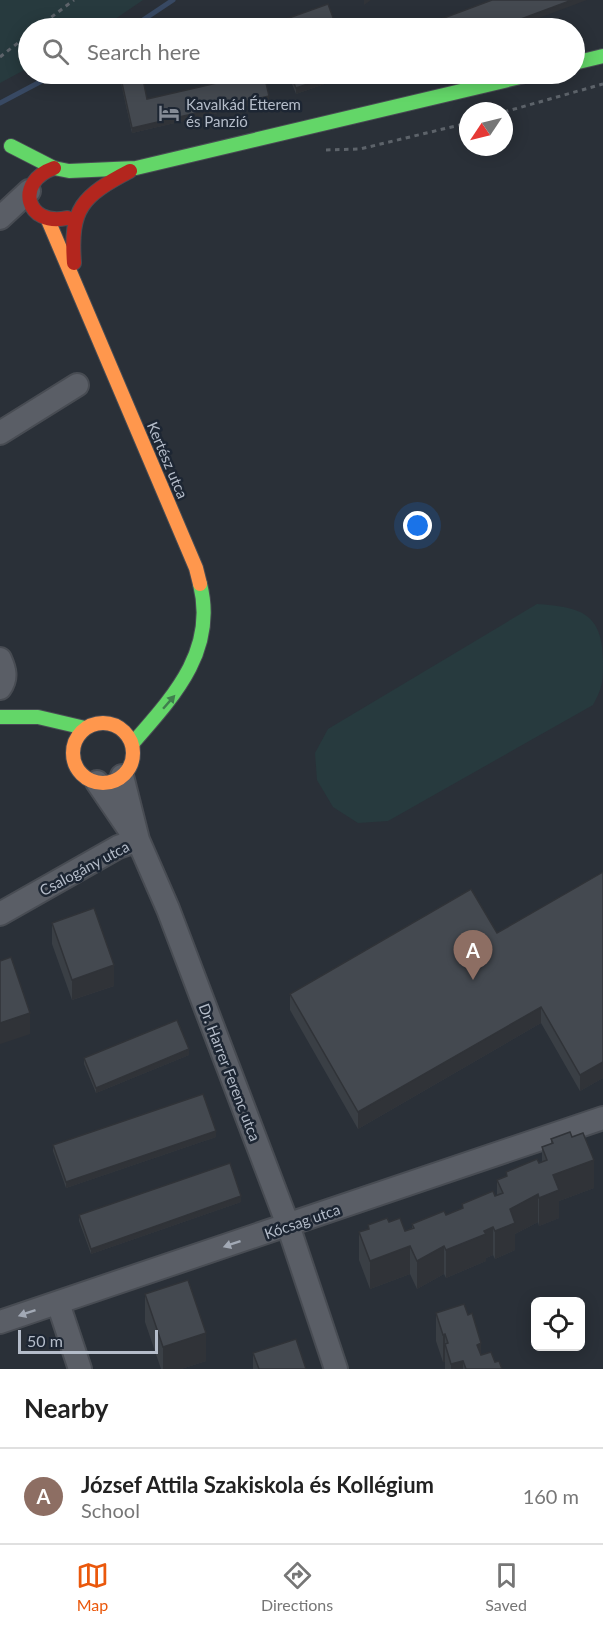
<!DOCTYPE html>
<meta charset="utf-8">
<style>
body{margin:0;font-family:Lato,sans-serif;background:#f6f6f6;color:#222}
.controls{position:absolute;right:18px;bottom:18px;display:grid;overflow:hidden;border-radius:9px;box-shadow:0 3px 15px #0003}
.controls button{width:54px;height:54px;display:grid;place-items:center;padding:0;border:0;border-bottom:2px solid #e0e0e0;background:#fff;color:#222;font:30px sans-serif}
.compass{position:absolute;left:459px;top:102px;width:54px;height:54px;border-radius:50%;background:#fff;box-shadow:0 3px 15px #0003;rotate:235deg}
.scale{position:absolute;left:18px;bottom:15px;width:140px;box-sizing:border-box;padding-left:6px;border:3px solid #b4bcc9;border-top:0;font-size:16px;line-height:21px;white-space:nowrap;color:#b4bcc9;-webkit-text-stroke:4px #1d2633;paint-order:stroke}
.you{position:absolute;left:418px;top:526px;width:21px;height:21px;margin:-15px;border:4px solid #fff;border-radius:50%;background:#1a73e8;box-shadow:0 0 0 9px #1a73e833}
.badge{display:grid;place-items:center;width:39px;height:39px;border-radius:50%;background:#ea580c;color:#fff;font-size:20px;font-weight:700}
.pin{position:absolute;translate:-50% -50px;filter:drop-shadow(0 2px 3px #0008)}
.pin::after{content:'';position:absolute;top:32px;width:21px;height:18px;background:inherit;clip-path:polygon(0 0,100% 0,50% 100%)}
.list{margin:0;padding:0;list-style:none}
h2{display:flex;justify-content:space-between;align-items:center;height:78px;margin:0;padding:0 24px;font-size:26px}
h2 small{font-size:20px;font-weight:400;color:#767676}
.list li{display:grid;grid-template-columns:39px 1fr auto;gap:18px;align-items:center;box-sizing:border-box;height:96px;padding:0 24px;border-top:2px solid #e0e0e0}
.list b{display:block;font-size:22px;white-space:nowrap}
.list p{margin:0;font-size:20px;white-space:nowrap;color:#767676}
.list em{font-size:20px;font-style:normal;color:#767676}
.icon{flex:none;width:33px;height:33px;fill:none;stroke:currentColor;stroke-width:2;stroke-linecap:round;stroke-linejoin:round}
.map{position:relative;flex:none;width:603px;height:1369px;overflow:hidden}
.search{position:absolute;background:#fff;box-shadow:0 3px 15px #0003;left:18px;right:18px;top:18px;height:66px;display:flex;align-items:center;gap:15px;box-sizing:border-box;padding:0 21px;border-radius:33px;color:#767676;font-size:22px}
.sheet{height:174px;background:#fff}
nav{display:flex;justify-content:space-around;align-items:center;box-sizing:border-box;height:84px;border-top:2px solid #e0e0e0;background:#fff;font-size:16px;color:#767676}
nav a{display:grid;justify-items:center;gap:3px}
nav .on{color:#ea580c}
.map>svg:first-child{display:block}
.green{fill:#273a3e}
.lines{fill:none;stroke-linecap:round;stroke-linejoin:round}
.stream{stroke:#384963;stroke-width:5}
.street-casing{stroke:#484c53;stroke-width:26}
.fast-casing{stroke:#484c53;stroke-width:16}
.slow-casing{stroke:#484c53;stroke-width:16}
.jam-casing{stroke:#484c53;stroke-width:16}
.path{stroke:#5d636a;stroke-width:3;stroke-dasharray:4.5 4.5;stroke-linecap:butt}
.street{stroke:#5a5e66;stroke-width:22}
.fast{stroke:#63d668;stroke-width:14}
.slow{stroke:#ff974d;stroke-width:14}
.jam{stroke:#b3261e;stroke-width:14}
.wall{fill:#3a3f45}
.shaded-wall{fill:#303338}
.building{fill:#444950;stroke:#303338;stroke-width:1.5}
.oneway{fill:#407e4e}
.oneway2{fill:#a2a9b5}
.labels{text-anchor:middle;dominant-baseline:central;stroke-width:5;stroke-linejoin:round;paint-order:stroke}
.poi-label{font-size:15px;fill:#b4bcc9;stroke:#1d2633;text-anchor:start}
.street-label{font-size:15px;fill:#b4bcc9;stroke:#1d2633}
</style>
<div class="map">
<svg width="603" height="1369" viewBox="0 0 603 1369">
<rect width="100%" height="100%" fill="#2a3038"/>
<path class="green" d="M0,0H143L102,28H28V68L0,83Z
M537,604C579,607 603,612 603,661C603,681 603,687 593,705L388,821L358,823L333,807L317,780L315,753L328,729Z"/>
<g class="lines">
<path class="stream" d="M131,28L173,0
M0,103L55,74"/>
<g class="street-casing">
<path id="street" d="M0,218L29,191
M0,433L77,385
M0,659C5,670 7,678 0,688
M122,776L138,840L168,909L288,1225L336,1369
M97,782L133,835
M0,914L118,847L138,840
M58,1303L80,1369
M0,1322L603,1118"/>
</g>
<g class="fast-casing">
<path id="fast" d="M574,63L603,56
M11,146L54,168L69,171L136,168L533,74
M0,717H38L85,728
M132,744C173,697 217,651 200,584"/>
</g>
<g class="slow-casing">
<path id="slow" d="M48,220L196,568L200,584
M73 753a30 30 0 1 1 60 0a30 30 0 1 1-60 0Z"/>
</g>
<g class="jam-casing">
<path id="jam" d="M54,168C14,182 26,227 67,218
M74,263C70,208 82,196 130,171"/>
</g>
<path class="path" d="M37,28L74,0
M0,57L28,35
M504,112L603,84
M326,150L360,149L468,123"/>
<use href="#street" class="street"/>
<use href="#fast" class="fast"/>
<use href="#slow" class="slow"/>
<use href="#jam" class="jam"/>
</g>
<path class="wall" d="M119,74H142L147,99L269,101L132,133Z
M288,74H353L296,94Z
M603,872V1078L580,1091L541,1023L358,1129L290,1010V994L497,933Z
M52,923L114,986L72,1000L52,944Z
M189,1055L96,1093L84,1064V1058Z
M216,1137L66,1188L53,1151V1145Z
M551,1139L594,1188L559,1201V1218L539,1226L538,1222L515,1234V1250L495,1259L493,1255L486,1258V1261L446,1278L444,1274L417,1289L410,1274L370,1289L359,1260V1232L368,1229V1225L389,1222L405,1231L412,1228V1224L446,1215L462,1209V1204L497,1195V1180L506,1176V1172L542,1162V1147L551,1144Z
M241,1202L91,1254L79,1221V1215Z
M145,1294L206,1361L181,1369H161L145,1322Z
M436,1313L481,1355L495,1362L502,1369H445V1362H443L436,1341Z
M253,1353L306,1369H253Z"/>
<path class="shaded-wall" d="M364,0H371L364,5Z
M572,0H587L512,28H497Z
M335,23V28H325V27Z
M337,74H353L296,94V88Z
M269,96V101L132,133V128Z
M114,965V986L72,1000V980Z
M541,1007V1023L358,1129V1112Z
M30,1013V1034L0,1044V1023Z
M189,1049V1055L96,1093V1088Z
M603,1062V1078L580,1091V1075Z
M216,1131V1137L66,1188V1182Z
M594,1160V1188L559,1201V1218L539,1226V1198L553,1175Z
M538,1194V1222L515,1234V1250L495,1259V1231L510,1209Z
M241,1196V1202L91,1254V1249Z
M493,1227V1255L486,1258V1261L446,1278V1250Z
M410,1246V1274L370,1289V1261Z
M444,1246V1274L417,1289V1261Z
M206,1333V1361L181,1369H163V1347Z
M445,1334V1362H443V1335Z
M481,1343V1369L477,1345Z
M463,1361V1369H451V1364Z"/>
<path class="building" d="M492,0H572L497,28H417Z
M328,4L335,23L325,27V28H274L272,24Z
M120,74H142L147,99L256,74H264L269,96L132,128Z
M290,74H337L296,88Z
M603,872V1062L580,1075L541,1007L358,1112L290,994L471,889L497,933Z
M94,908L114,965L72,980L52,923Z
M11,957L30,1013L0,1023V961Z
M177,1020L189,1049L96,1088L84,1058Z
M203,1094L216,1131L66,1182L53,1145Z
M570,1132L572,1137L583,1133L594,1160L553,1175L559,1190L539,1198L538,1194L510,1209L515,1223L495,1231L493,1227L484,1231L486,1234L446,1250L444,1246L417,1261L410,1246L370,1261L359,1232L369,1229L368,1225L387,1218L389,1222L400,1218L405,1231L414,1228L412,1224L444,1211L446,1215L463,1208L462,1204L493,1191L495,1196L503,1193L497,1180L507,1176L506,1172L537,1159L539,1163L547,1160L542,1147L553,1143L551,1139Z
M230,1163L241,1196L91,1249L79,1215Z
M188,1280L206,1333L163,1347L145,1294Z
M464,1304L468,1315L472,1313L481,1343L477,1345L481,1355L491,1352L495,1362L499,1361L502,1369H466L463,1361L451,1364L445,1344L448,1343L445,1334L443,1335L436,1313Z
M296,1339L306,1369H259L253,1353Z"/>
<defs><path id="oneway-solid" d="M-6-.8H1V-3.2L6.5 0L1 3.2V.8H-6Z" transform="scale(1.5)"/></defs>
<use class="oneway" href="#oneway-solid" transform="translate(169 702) rotate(-49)"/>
<g class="oneway2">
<use href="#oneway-solid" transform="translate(232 1244) rotate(161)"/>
<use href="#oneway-solid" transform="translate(27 1313) rotate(161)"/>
</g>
<defs>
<g id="hotel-bare" transform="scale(1.62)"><path d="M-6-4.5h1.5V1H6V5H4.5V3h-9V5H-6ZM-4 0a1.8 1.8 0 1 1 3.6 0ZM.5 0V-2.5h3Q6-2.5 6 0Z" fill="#848b96" stroke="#1d2633" stroke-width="2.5" paint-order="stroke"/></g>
</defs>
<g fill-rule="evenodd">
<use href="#hotel-bare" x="169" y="113"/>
</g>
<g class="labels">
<g class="poi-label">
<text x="186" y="104">Kavalkád Étterem<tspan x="186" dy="17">és Panzió</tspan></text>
</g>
<g class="street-label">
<text transform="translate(168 460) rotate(67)">Kertész utca</text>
<text transform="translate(84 868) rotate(-28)">Csalogány utca</text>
<text transform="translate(230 1072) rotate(69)">Dr. Harrer Ferenc utca</text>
<text transform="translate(302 1221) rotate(-19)">Kócsag utca</text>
</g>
</g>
</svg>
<div class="controls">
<button><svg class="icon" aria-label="locate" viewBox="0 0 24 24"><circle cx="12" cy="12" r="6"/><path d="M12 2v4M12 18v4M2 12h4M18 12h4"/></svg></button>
</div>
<svg class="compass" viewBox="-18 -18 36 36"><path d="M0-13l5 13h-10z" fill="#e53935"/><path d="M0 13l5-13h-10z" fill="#767676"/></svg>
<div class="scale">50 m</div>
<div class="you"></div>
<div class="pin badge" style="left:473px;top:980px;background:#8d6e63">A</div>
<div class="search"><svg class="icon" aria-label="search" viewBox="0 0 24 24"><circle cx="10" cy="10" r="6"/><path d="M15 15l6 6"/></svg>Search here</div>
</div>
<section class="sheet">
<h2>Nearby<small></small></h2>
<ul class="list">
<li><span class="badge" style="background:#8d6e63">A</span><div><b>József Attila Szakiskola és Kollégium</b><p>School</p></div><em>160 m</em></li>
</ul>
</section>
<nav>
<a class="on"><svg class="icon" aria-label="map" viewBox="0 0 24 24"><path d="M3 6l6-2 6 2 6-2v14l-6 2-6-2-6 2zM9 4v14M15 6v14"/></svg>Map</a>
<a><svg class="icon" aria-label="directions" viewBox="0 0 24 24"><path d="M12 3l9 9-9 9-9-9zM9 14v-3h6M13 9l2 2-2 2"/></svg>Directions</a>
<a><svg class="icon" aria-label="saved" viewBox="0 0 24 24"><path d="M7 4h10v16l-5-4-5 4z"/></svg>Saved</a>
</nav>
